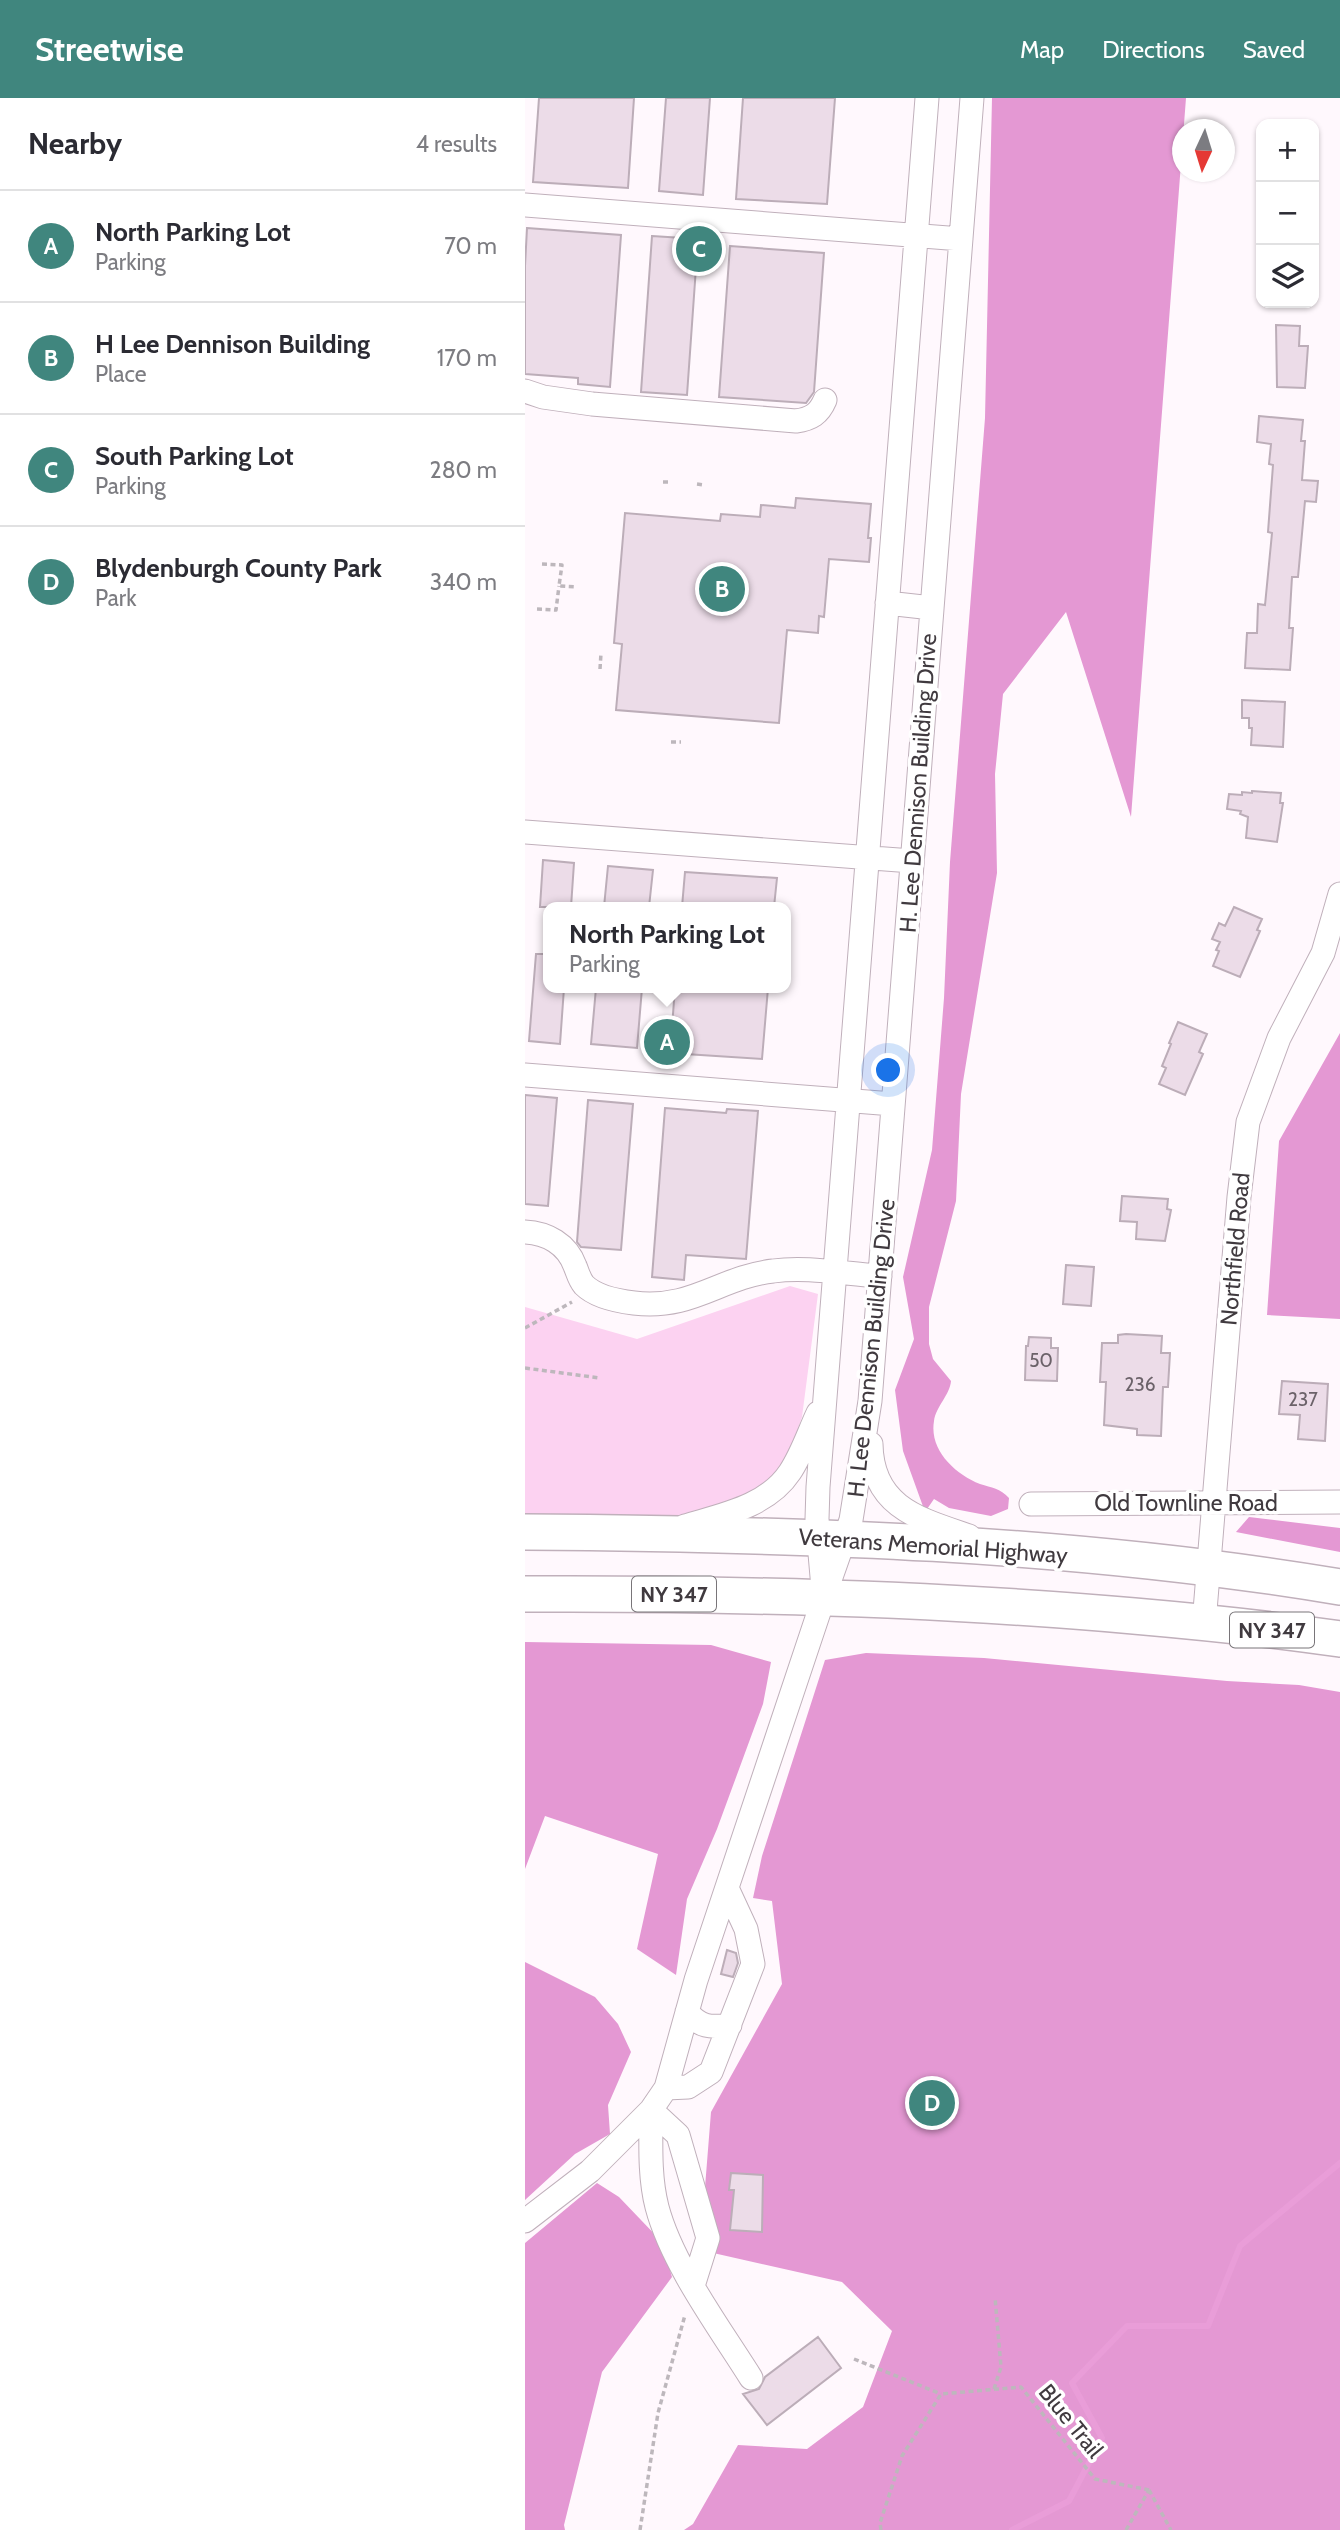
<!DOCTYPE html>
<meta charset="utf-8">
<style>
body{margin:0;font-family:Cabin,sans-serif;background:#f7f7f7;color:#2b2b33}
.controls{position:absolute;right:21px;top:21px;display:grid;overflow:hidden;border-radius:14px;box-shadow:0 2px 5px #0004}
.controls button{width:63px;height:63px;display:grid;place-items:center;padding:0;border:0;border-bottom:2px solid #e1e1e2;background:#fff;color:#2b2b33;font:35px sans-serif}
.compass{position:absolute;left:647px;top:21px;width:63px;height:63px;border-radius:50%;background:#fff;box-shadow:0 2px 5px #0004;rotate:184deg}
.you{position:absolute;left:364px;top:973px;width:24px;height:24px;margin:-18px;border:5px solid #fff;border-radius:50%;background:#1a73e8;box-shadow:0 0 0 10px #1a73e833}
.badge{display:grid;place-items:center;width:46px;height:46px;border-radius:50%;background:#40867e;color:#fff;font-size:23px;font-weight:700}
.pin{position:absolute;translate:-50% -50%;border:4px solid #fff;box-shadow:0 2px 7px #0006}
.popup{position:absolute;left:18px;top:804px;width:248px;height:91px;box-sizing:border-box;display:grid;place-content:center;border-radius:14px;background:#fff;filter:drop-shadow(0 2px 5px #0005);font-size:23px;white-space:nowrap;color:#7c7c81}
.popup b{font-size:26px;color:#2b2b33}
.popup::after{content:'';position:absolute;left:50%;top:100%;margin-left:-14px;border:14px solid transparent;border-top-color:#fff}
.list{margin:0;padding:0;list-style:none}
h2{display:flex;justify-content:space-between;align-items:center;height:91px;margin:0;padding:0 28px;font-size:30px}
h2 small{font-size:23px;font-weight:400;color:#7c7c81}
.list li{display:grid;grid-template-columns:46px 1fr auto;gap:21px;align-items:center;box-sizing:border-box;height:112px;padding:0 28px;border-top:2px solid #e1e1e2}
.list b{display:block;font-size:26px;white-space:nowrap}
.list p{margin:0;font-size:23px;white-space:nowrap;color:#7c7c81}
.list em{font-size:23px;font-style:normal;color:#7c7c81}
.icon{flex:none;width:38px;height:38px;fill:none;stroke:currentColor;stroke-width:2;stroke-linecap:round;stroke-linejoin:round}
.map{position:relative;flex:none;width:815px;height:2432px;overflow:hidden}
header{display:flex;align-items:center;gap:42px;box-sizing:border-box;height:98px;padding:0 35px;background:#40867e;color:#fff}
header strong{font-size:33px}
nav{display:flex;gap:38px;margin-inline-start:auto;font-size:24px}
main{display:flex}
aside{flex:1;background:#fff}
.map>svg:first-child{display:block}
.green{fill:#fcd2f1}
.forest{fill:#e498d3}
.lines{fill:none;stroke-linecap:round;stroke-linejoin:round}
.stream{stroke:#e99dd8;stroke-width:6}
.building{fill:#ecdce8;stroke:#bcadb8;stroke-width:2}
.minor-casing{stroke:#c0b0bb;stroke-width:25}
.highway-casing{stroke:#c0b0bb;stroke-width:38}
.path{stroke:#bdb7bc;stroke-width:3.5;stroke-dasharray:5 3.5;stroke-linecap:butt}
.minor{stroke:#fff;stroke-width:23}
.highway{stroke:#fff;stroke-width:35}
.labels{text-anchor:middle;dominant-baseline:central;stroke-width:7;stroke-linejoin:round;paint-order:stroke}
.number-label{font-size:19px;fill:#6b6269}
.shield{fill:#fff;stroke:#797579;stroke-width:2}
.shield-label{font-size:21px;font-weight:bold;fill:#403a3f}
.street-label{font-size:23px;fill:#403a3f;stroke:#fff}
</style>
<header>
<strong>Streetwise</strong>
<nav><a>Map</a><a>Directions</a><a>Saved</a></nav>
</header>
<main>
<aside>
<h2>Nearby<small>4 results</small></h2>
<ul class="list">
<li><span class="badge">A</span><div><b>North Parking Lot</b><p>Parking</p></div><em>70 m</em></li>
<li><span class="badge">B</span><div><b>H Lee Dennison Building</b><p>Place</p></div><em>170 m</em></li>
<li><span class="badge">C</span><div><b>South Parking Lot</b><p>Parking</p></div><em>280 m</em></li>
<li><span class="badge">D</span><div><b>Blydenburgh County Park</b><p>Park</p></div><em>340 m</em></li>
</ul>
</aside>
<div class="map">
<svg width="815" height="2432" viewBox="0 0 815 2432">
<rect width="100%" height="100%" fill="#fff8fd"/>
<path class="green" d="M265,1188L293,1196L277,1319L259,1372L224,1402L173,1418L0,1419V1209L112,1241Z"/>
<path class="forest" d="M467,0H661L606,719L541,514L478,596L470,676L472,775L436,996L431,1103L404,1209V1246L408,1261L426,1283C425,1297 411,1308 409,1323C404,1352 430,1376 455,1386C467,1390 475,1390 484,1400L483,1411L466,1418L424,1410L409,1401L400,1414L378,1353L370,1292L389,1241L378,1179L407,1052L419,900L425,764L460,320Z
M815,935V1221L742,1217L754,1043Z
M724,1419L815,1430V1454L711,1434Z
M0,1544L186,1547L246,1564L238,1606L192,1731L162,1801L151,1877L112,1851L133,1756L20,1718L0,1771Z
M341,1555L459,1560L702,1583L774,1587L815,1594V2432H159L168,2426L213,2347L282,2351L338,2309L367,2233L317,2184L175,2152L186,2014L257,1886L247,1803L228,1800L237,1758L300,1562Z
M0,1864L70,1899L93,1926L106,1954L83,2007L85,2036L50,2056L0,2102Z
M72,2085L94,2099L137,2144L147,2179L77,2274L39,2427L40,2432H0V2145Z"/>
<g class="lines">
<path class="stream" d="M487,2432L544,2403L577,2340L547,2285L602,2228H683L715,2148L815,2065"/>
</g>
<path class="building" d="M14,0H109L103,90L8,84Z
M141,0H185L178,97L134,93Z
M218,0H310L302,106L211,101Z
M2,130L96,137L85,289L53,286V280L0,276V168Z
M127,138L173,141L162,297L116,294Z
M205,148L299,155L289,294L281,305L194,299Z
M751,227L775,228L774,248H783L780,290L752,289Z
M734,318L778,322L776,343H780L777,382L793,383L791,404L780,403L773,479H767L764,530H768L765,572L720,570L722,535H732L733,506L740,507L747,435L743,434L748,367L744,366L746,346L732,344Z
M271,400L346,406L343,440H346L344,464L304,461L299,519L294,518L293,535L262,532L254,625L91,612L97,546L89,545L100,415L195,423L196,416L235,419L236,407L270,410Z
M717,602L760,604L758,649L726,647L727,630H724V620H717Z
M727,693L756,695L755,705H758L752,744L721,740L723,719L715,716L716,713L702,711L704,696L717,697V694L727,695Z
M18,762L49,765L46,809H15Z
M83,768L128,772L124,809H79Z
M160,774L252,780L249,809H157Z
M709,809L737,821L732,832L735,833L715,879L688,868L694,853L691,852L695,844L687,841L694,825L700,828Z
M11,856H23V890H39L35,946L4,943Z
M71,890H117L112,950L66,946Z
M150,890H243L237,961L145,955Z
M653,924L682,936L674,954L678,956L660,997L634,986L641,970L637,968L646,946L644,945Z
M0,997L32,1000L23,1108L0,1106Z
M63,1002L108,1006L96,1152L56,1149L52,1144Z
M140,1010L201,1015L202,1011L233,1013L221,1161L161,1157L159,1182L127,1179Z
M597,1098L643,1101L642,1111L646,1112L640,1143L611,1141L612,1124L595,1123Z
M541,1167L569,1169L566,1208L538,1206Z
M601,1236L637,1238L636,1255H645L643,1289H638L636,1338L612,1337V1331L579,1327L581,1284H575L577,1245H593V1237Z
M504,1239L526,1240V1250H533L532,1283L500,1282L501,1248H503Z
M757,1283L803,1286L800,1343L773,1341L775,1317L754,1316Z
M202,1852L211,1855L213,1865L208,1879L196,1876Z
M206,2075L238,2077L237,2134L205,2132L209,2092H204Z
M293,2239L316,2270L242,2327L218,2296L234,2291L240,2279Z"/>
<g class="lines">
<g class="minor-casing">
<path id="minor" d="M0,107L436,141
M0,293L18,299L67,306L271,323C286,321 294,316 300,302
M362,505L407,510
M0,734L387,763
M0,977L368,1006
M0,1134C22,1135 42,1146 50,1168C53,1175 54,1181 59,1187C71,1199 92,1203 109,1205C168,1212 195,1179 248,1173C282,1168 320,1176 355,1178
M346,1346C347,1409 394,1421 444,1438
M506,1406L815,1404
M160,1428C196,1417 242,1409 265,1374C277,1356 284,1334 293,1315
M298,1490L292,1421L293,1389L402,0
M679,1525L714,1099L723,1024L754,940L798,855L815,796
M162,1914C175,1929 185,1930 205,1927
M141,1990L163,1989L186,1974L228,1866L221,1831L202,1790
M126,2012C126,2044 124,2078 132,2109C147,2166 194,2229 226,2280
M126,2012L153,2037L183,2140L168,2188
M0,2123L65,2073L126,2012L141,1990L171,1882L299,1499L326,1422L345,1303L447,0"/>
</g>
<g class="highway-casing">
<path id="highway" d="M0,1434C272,1436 546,1444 815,1489
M0,1496C204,1495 406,1500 609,1518C678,1524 747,1531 815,1541"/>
</g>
<path class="path" d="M138,384H146
M172,386L179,387
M17,466L37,467L34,488L52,489
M12,511L31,512L34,488
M75,571L76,555
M146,644H156
M0,1230L47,1204
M0,1270L75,1280
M329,2261L416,2296
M469,2291L476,2269L470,2199
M624,2392L646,2432
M115,2432L133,2315L160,2217
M356,2432L355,2425L377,2358L416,2296L496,2289L570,2381L624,2392
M601,2432L624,2392"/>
<use href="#minor" class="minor"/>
<use href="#highway" class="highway"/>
</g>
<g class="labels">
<g class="number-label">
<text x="516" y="1262">50</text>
<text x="615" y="1286">236</text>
<text x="778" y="1301">237</text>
</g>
<g class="shield">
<rect x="107" y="1478.5" width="84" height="35" rx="5"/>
<rect x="705" y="1514.5" width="84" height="35" rx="5"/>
</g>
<g class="shield-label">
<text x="149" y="1496">NY 347</text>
<text x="747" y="1532">NY 347</text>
</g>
<g class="street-label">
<text transform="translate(393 685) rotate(-86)">H. Lee Dennison Building Drive</text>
<text transform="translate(710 1151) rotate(-85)">Northfield Road</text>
<text transform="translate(346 1250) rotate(-84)">H. Lee Dennison Building Drive</text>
<text x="661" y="1405">Old Townline Road</text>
<text transform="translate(408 1448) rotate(4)">Veterans Memorial Highway</text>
<text transform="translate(546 2323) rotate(51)">Blue Trail</text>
</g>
</g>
</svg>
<div class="controls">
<button>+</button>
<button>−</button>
<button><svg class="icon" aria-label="layers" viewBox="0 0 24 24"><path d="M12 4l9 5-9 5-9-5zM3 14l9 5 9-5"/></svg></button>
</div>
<svg class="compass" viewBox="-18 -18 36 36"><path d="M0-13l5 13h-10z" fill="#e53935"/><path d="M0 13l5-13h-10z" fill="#7c7c81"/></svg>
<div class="you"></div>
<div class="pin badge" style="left:142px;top:944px">A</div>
<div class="popup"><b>North Parking Lot</b>Parking</div>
<div class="pin badge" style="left:197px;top:491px">B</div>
<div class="pin badge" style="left:174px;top:151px">C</div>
<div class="pin badge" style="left:407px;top:2005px">D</div>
</div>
</main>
